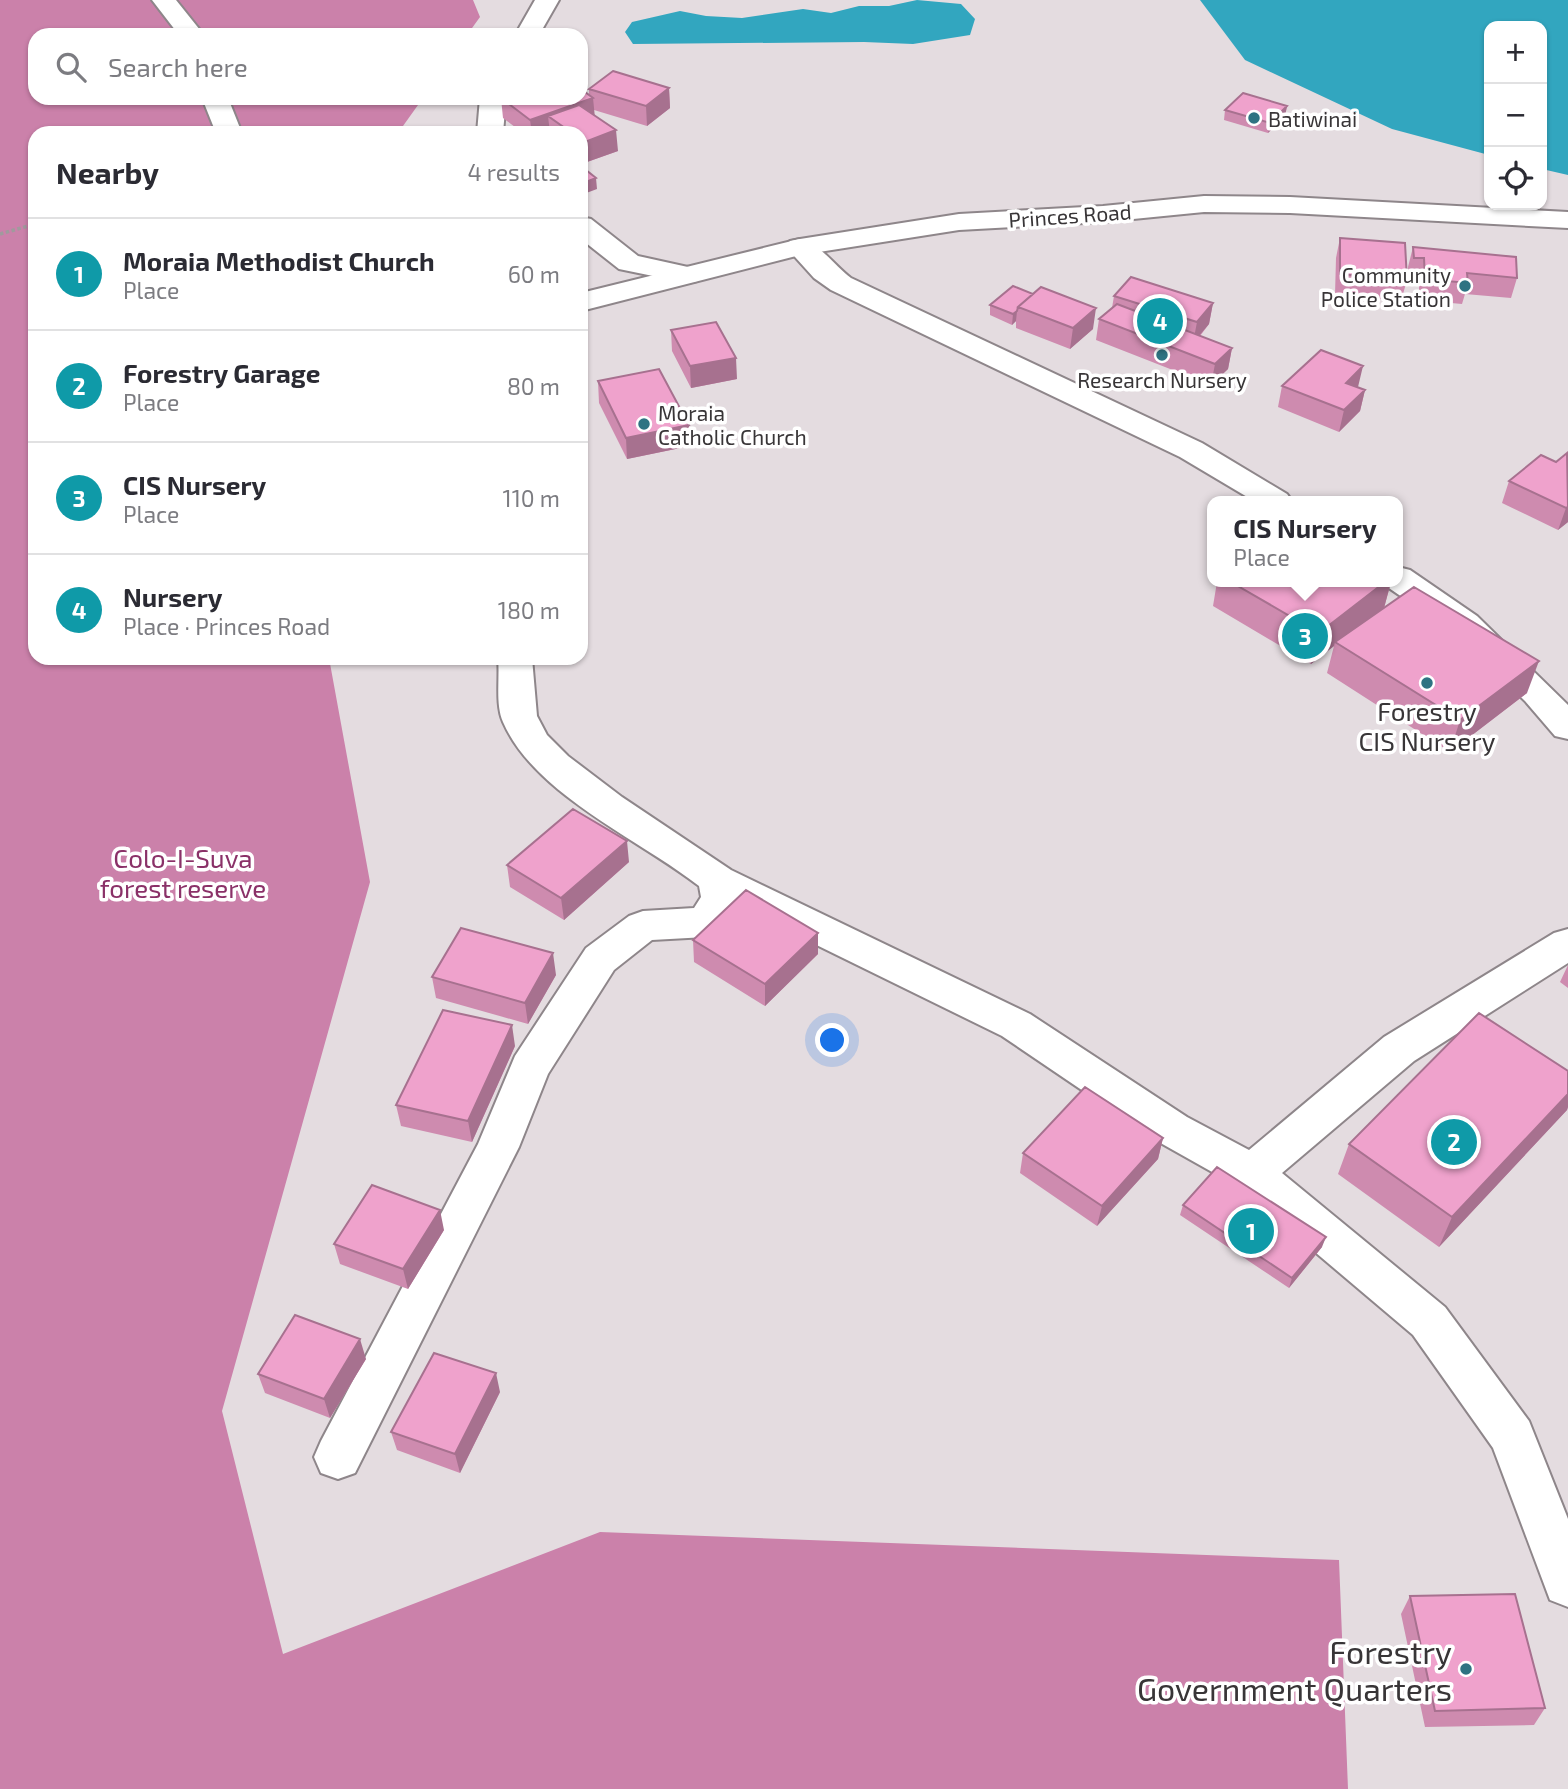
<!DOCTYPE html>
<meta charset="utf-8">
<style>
body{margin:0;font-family:"Exo 2",sans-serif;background:#f7f7f7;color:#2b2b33}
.controls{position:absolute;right:21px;top:21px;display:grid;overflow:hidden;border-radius:14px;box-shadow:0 2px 5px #0004}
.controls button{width:63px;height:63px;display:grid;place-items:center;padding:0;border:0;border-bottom:2px solid #e1e1e2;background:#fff;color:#2b2b33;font:35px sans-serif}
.you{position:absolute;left:833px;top:1041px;width:24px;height:24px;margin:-18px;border:5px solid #fff;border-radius:50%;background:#1a73e8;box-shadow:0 0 0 10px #1a73e833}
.badge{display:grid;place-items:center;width:46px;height:46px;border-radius:50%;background:#0b8043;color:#fff;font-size:23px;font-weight:700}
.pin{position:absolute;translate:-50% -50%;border:4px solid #fff;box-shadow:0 2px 7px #0006}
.popup{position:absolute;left:1207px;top:496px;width:196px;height:91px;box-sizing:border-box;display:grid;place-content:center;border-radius:14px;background:#fff;filter:drop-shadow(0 2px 5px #0005);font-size:23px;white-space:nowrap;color:#7c7c81}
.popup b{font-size:26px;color:#2b2b33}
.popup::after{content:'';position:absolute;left:50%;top:100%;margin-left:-14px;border:14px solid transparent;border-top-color:#fff}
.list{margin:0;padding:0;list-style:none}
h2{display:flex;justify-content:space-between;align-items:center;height:91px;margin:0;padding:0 28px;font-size:30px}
h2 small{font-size:23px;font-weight:400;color:#7c7c81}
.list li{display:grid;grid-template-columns:46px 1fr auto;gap:21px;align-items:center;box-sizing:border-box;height:112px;padding:0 28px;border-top:2px solid #e1e1e2}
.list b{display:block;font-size:26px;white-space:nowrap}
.list p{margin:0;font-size:23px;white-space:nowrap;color:#7c7c81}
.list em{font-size:23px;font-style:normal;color:#7c7c81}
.icon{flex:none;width:38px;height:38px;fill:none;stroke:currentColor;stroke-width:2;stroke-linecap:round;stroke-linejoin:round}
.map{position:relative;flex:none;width:1568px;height:1789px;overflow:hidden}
.search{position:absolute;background:#fff;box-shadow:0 2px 5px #0004;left:28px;top:28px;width:560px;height:77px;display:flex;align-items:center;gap:18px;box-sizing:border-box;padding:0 24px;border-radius:21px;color:#7c7c81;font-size:26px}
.panel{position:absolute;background:#fff;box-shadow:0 2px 5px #0004;left:28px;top:126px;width:560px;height:539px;border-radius:21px}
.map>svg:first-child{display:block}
.forest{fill:#cb81aa}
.water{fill:#32a6bf}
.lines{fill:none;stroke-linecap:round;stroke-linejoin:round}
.minor-casing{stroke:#8e868a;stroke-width:4}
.major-casing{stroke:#8e868a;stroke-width:4}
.path{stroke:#a09a9d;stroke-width:3.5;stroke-dasharray:3.5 2.5;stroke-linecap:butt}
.minor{fill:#fff;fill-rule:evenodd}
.major{fill:#fff;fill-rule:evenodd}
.wall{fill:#ce8baf}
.shaded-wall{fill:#a7718f}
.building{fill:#efa2cc;stroke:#a7718f;stroke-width:2}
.poi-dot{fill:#2e7382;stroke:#fff;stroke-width:2.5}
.labels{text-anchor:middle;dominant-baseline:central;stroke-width:7;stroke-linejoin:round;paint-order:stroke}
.far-poi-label{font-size:21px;fill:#383537;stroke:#fff;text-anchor:start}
.far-street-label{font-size:21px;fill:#383537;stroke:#fff}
.poi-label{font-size:26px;fill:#383537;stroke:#fff}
.park-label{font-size:26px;fill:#8a3168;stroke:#fff}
.near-poi-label{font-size:32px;fill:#383537;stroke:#fff;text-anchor:end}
</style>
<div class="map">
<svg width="1568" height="1789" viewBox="0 0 1568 1789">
<rect width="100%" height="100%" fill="#e4dce0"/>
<path class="forest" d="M0,0H473L480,17L467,35H35V98H423L398,133H35V658H329L370,882L222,1411L283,1654L600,1532L1339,1560L1348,1789H0Z"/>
<path class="water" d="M917,0L961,4L975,19L970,35L913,44L864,42L633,44L625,32L632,22L680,11L706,16L742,18L803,9L831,13L859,6H889Z
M1200,0H1568V175L1542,169V26H1489V155L1392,129L1245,60Z"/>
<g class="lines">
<g class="minor-casing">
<path id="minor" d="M535,0H559L539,35H515Z
M480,98H506L503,133H477Z
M581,217L591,219L638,256L697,269L701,275L697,281L687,283L619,269L581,239Z
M800,239C819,243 835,266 851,278L1202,443L1287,494L1292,501H1254L1180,457L831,290L814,278L786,247L790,241Z
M1398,567L1410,570L1477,616L1568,705V739L1555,736L1525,701L1453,632L1386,586L1384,582H1398Z
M498,658H532L537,716L547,735L568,756L622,797L731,870L1030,1014L1187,1117L1249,1150L1384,1037L1554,933L1568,929V963L1414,1061L1282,1173L1445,1307L1529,1421L1568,1519V1607L1550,1600L1493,1448L1413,1335L1237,1186L1157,1141L1002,1036L735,905L720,932L706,937L652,940L614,970L548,1074L519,1147L355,1473L338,1479L321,1473L314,1457L321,1441L478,1144L515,1056L586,948L629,916L643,911L694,908L701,897L699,886C639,839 535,795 503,722C495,704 500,678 498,658Z"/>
</g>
<g class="major-casing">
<path id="major" d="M152,0H176L204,35H179Z
M202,98H228L242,133H216Z
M1204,196L1290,197L1568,212V228L1290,213L1204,212L1103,222L959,230L800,255L581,311V293L800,239L959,214L1103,206Z"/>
</g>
<path class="path" d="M0,234L35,224"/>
<use href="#minor" class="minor"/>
<use href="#major" class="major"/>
</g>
<path class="wall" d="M669,88L670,108L647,126L594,110V115L618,151L587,162L581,158V133H523L503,118L501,98L589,95V89Z
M1287,106L1285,116L1268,133L1224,120L1225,110Z
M1340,238L1407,280L1401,301L1335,295L1336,258Z
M1413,247L1517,278L1511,298L1465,294L1462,304L1419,300V279L1409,278L1408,267Z
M1013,286L1093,329L1070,349L1016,328V321L1012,325L990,315V305Z
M1114,296L1213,303L1209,324L1200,336L1232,348L1228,369L1211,385L1096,340L1099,319L1112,308Z
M671,330L737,379L691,388L672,351Z
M598,381L690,446L627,459L599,403Z
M1282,386L1358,387L1365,390L1360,411L1339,432L1278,407Z
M1567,453L1568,522L1558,530L1502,503L1509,481L1556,462Z
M1217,582H1391L1384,608L1527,693L1450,752L1327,673L1334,646L1311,664L1213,606Z
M629,862L564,920L510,887L507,865Z
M818,933V954L765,1006L694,962L693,940Z
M1568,965V988L1560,982Z
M556,975L528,1024L436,998L432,977Z
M515,1046L472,1142L401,1126L396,1105Z
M1568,1071V1107L1567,1110L1439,1247L1338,1174L1349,1144Z
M1163,1138L1158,1159L1097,1226L1020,1173L1023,1153Z
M1183,1205L1322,1247L1289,1288L1180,1215Z
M444,1230L408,1289L340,1264L334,1244Z
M366,1359L330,1418L265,1393L258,1374Z
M500,1392L460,1473L397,1450L391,1432Z
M1410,1596L1545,1708L1534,1725L1425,1727L1401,1614Z"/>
<path class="shaded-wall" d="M669,88L670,108L647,126L646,106Z
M593,98L595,118L548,116L550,133H532L530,120Z
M1287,106L1285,116L1268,133L1270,123Z
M616,130L618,151L587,162L585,142Z
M596,178L597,189L581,195V184Z
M1213,303L1209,324L1193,343L1197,322Z
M1096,308L1093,329L1070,349L1073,328Z
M1017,311L1016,321L1012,325L1013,314Z
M1232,348L1228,369L1211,385L1215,364Z
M736,358L737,379L691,388L690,366Z
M1363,366L1358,387L1346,383Z
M1365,390L1360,411L1339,432L1344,410Z
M689,425L690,446L627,459L626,438Z
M1568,507V522L1558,530L1566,508Z
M1385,582H1391L1384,608L1335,642L1334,646L1311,664L1319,633Z
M1539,661L1527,693L1450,752L1460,720Z
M627,841L629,862L564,920L561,898Z
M818,933V954L765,1006V984Z
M553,953L556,975L528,1024L525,1003Z
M512,1025L515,1046L472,1142L468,1121Z
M1568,1094V1107L1567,1110L1439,1247L1452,1217Z
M1163,1138L1158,1159L1097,1226L1102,1206Z
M440,1210L444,1230L408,1289L403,1269Z
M1326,1237L1322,1247L1289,1288L1292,1278Z
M360,1339L366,1359L330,1418L324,1399Z
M496,1373L500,1392L460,1473L455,1454Z"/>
<path class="building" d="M613,71L669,88L646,106L589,89Z
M581,89L593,98L530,120L501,98H581Z
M1243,93L1287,106L1270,123L1225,110Z
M579,105L616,130L585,142L581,139V133H572L548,116Z
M581,166L596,178L581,184Z
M1340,238L1405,243L1407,280L1340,274Z
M1413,247L1516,257L1517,278L1467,273L1468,283L1425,279L1424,258H1414Z
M1131,277L1213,303L1197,322L1114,296Z
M1013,286L1033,294L1018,307L1017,311L1013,314L990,305Z
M1041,287L1096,308L1073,328L1018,307Z
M1117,304L1232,348L1215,364L1099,319Z
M716,322L736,358L690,366L671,330Z
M1321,350L1363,366L1346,383L1365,390L1344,410L1282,386Z
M659,369L689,425L626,438L598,381Z
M1567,453L1568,507L1566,508L1509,481L1541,455L1556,462Z
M1231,582H1385L1319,633Z
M1414,587L1539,661L1460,720L1335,642Z
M573,809L627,841L561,898L507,865Z
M746,890L818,933L765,984L693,940Z
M461,928L553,953L525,1003L432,977Z
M443,1010L512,1025L468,1121L396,1105Z
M1479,1013L1568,1071V1094L1452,1217L1349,1144Z
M1085,1087L1163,1138L1102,1206L1023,1153Z
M1217,1167L1326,1237L1292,1278L1183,1205Z
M372,1185L440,1210L403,1269L334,1244Z
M295,1315L360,1339L324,1399L258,1374Z
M434,1353L496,1373L455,1454L391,1432Z
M1515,1594L1545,1708L1435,1711L1410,1596Z"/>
<g class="poi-dot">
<circle cx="1254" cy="118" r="7"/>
<circle cx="1465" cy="286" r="7"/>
<circle cx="1162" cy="355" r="7"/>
<circle cx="644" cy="424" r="7"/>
<circle cx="1427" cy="683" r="7"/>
<circle cx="1466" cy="1669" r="7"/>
</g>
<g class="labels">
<g class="far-poi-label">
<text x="1268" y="118">Batiwinai</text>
<text x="1451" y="274" text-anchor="end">Community<tspan x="1451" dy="24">Police Station</tspan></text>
<text x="1162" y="379" text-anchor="middle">Research Nursery</text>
<text x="658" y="412">Moraia<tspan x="658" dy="24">Catholic Church</tspan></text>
</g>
<g class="far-street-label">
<text transform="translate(1070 215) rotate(-4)">Princes Road</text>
</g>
<g class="poi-label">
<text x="1427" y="710">Forestry<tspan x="1427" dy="30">CIS Nursery</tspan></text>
</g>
<g class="park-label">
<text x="183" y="857">Colo-I-Suva<tspan x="183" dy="30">forest reserve</tspan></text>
</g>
<g class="near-poi-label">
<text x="1452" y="1651">Forestry<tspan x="1452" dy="37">Government Quarters</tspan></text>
</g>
</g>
</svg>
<div class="controls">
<button>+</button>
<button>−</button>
<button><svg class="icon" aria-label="locate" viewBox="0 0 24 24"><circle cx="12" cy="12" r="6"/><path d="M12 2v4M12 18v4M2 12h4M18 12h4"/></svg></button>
</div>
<div class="you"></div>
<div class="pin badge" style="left:1251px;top:1231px;background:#0f9aa8">1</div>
<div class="pin badge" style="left:1454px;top:1142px;background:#0f9aa8">2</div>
<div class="pin badge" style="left:1305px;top:636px;background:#0f9aa8">3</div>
<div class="popup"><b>CIS Nursery</b>Place</div>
<div class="pin badge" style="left:1160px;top:321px;background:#0f9aa8">4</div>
<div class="search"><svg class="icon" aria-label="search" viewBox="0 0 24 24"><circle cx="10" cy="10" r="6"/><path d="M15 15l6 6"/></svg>Search here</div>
<section class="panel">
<h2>Nearby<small>4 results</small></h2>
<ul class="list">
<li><span class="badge" style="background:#0f9aa8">1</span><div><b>Moraia Methodist Church</b><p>Place</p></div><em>60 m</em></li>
<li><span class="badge" style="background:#0f9aa8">2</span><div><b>Forestry Garage</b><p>Place</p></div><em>80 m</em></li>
<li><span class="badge" style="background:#0f9aa8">3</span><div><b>CIS Nursery</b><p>Place</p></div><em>110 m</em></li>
<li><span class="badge" style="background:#0f9aa8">4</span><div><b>Nursery</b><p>Place · Princes Road</p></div><em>180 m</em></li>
</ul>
</section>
</div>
